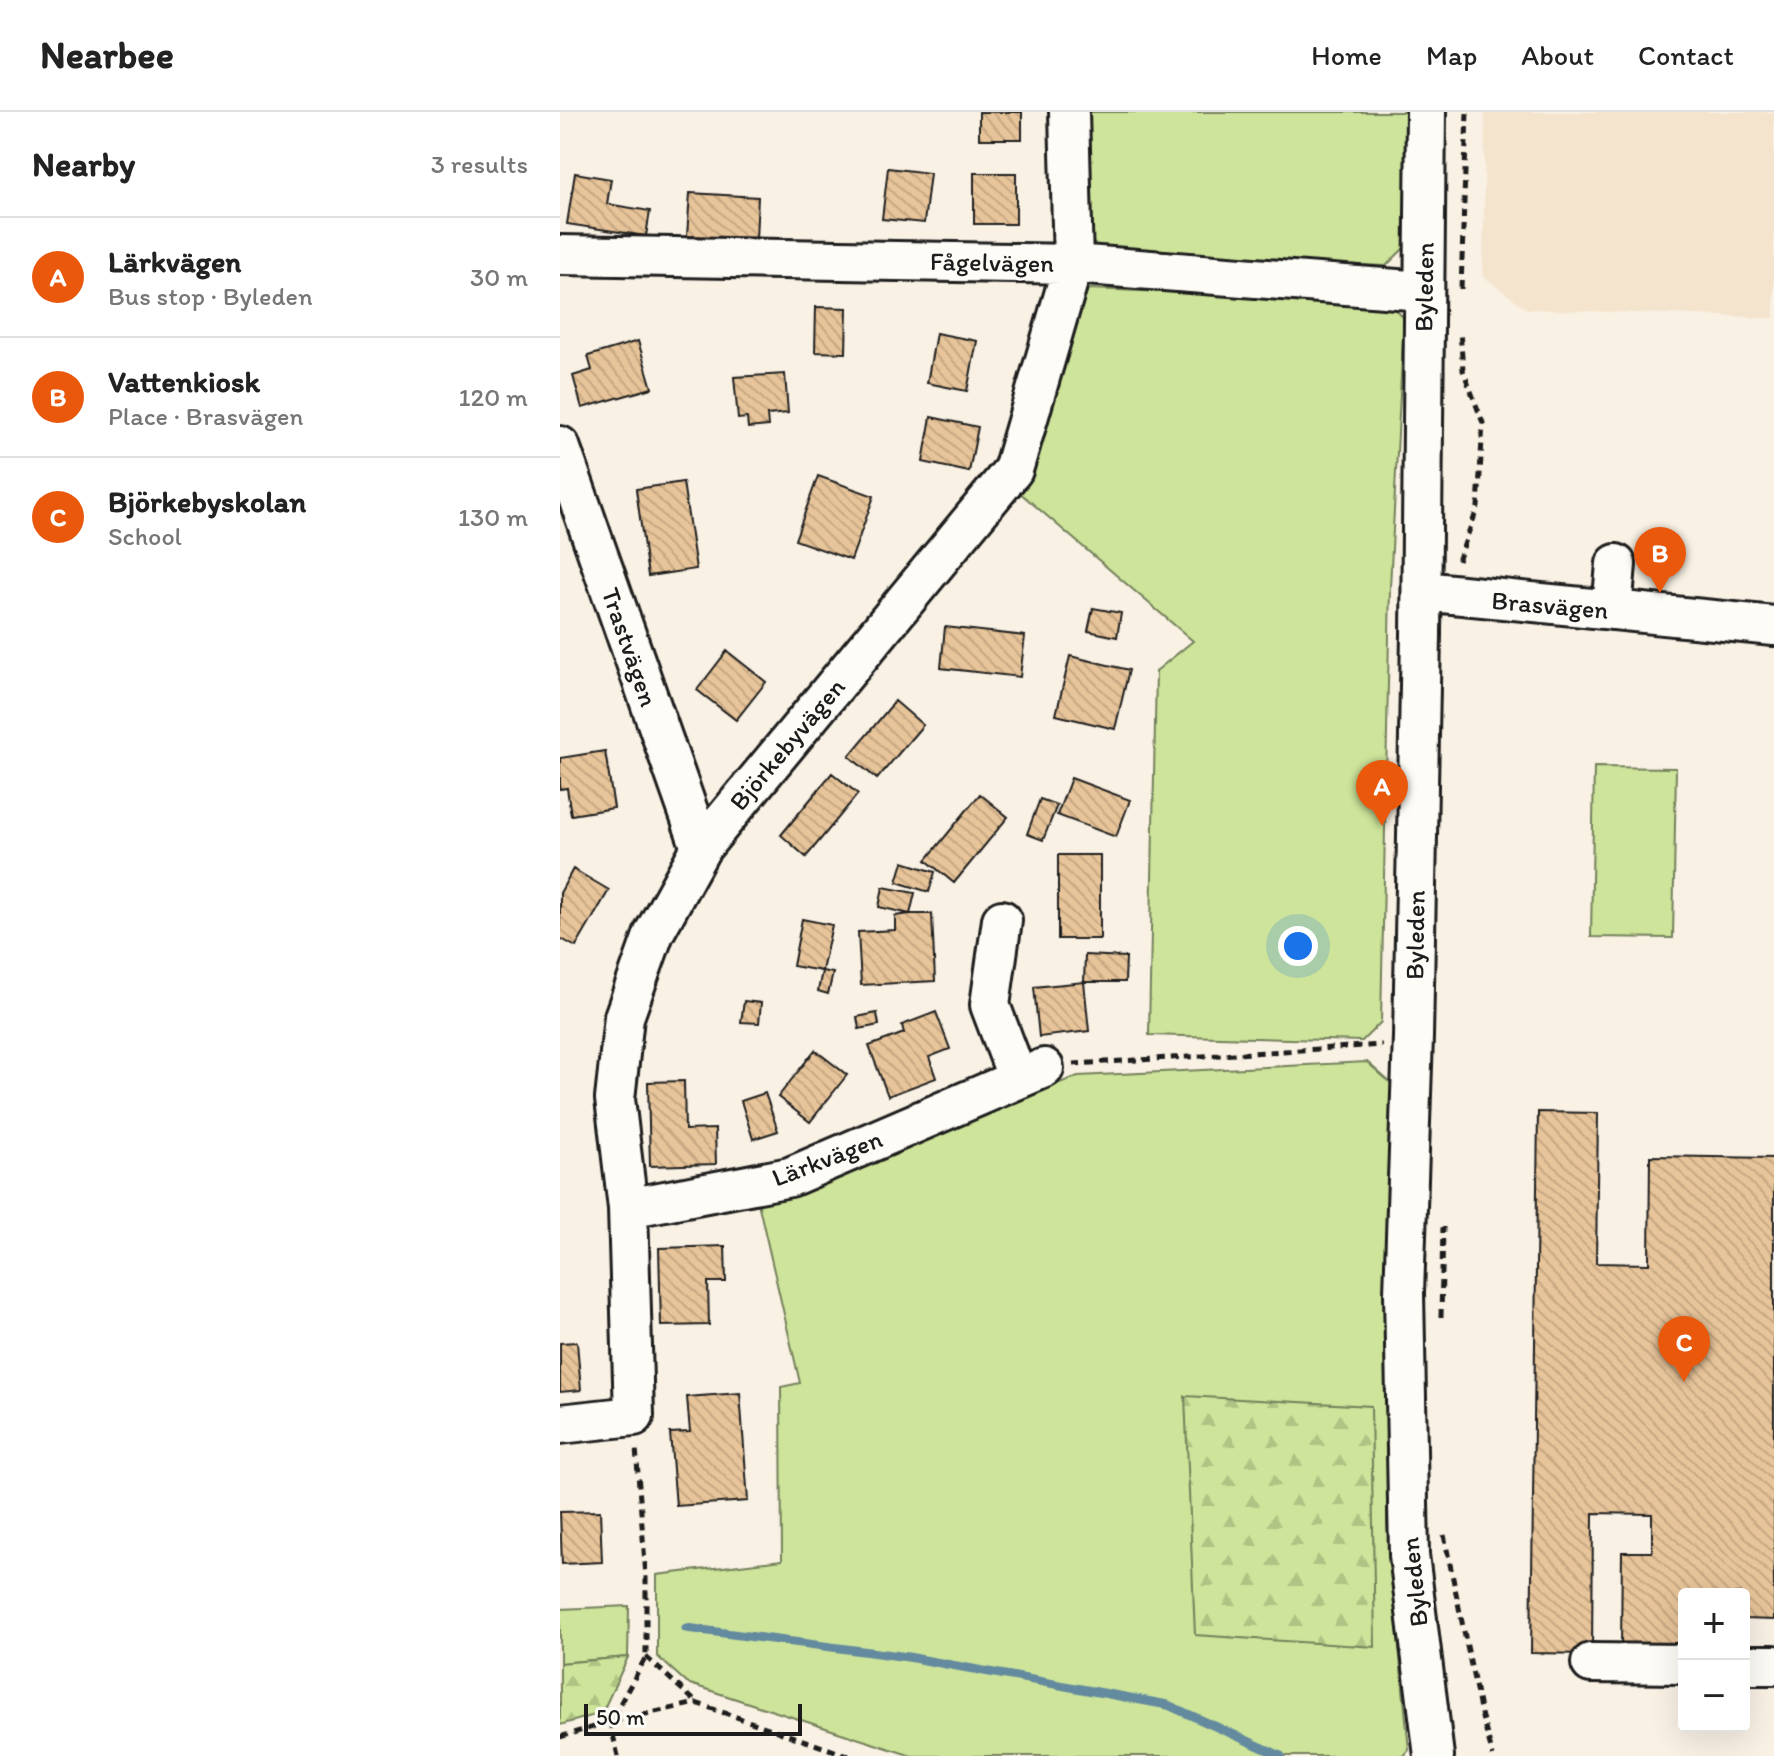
<!DOCTYPE html>
<meta charset="utf-8">
<style>
body{margin:0;font-family:Itim,sans-serif;background:#f2f2f2;color:#222}
.controls{position:absolute;right:24px;bottom:24px;display:grid;overflow:hidden;border-radius:8px;box-shadow:0 8px 32px #0002}
.controls button{width:72px;height:72px;display:grid;place-items:center;padding:0;border:0;border-bottom:2px solid #e0e0e0;background:#fff;color:#222;font:40px sans-serif}
.scale{position:absolute;left:24px;bottom:20px;width:218px;box-sizing:border-box;padding-left:8px;border:4px solid #1c1c1c;border-top:0;font-size:22px;line-height:28px;white-space:nowrap;color:#1c1c1c;-webkit-text-stroke:6px #fdfcf7;paint-order:stroke}
.you{position:absolute;left:738px;top:834px;width:28px;height:28px;margin:-20px;border:6px solid #fff;border-radius:50%;background:#1a73e8;box-shadow:0 0 0 12px #1a73e833}
.badge{display:grid;place-items:center;width:52px;height:52px;border-radius:50%;background:#ea580c;color:#fff;font-size:26px;font-weight:700}
.pin{position:absolute;translate:-50% -66px;filter:drop-shadow(0 2px 4px #0008)}
.pin::after{content:'';position:absolute;top:42px;width:28px;height:24px;background:inherit;clip-path:polygon(0 0,100% 0,50% 100%)}
.list{margin:0;padding:0;list-style:none}
h2{display:flex;justify-content:space-between;align-items:center;height:104px;margin:0;padding:0 32px;font-size:34px}
h2 small{font-size:26px;font-weight:400;color:#767676}
.list li{display:grid;grid-template-columns:52px 1fr auto;gap:24px;align-items:center;box-sizing:border-box;height:120px;padding:0 32px;border-top:2px solid #e0e0e0}
.list b{display:block;font-size:30px;white-space:nowrap}
.list p{margin:0;font-size:26px;white-space:nowrap;color:#767676}
.list em{font-size:26px;font-style:normal;color:#767676}
.map{position:relative;flex:none;width:1214px;height:1644px;overflow:hidden}
header{display:flex;align-items:center;gap:48px;box-sizing:border-box;height:112px;padding:0 40px;background:#fff;border-bottom:2px solid #e0e0e0}
header strong{font-size:38px}
nav{display:flex;gap:44px;margin-inline-start:auto;font-size:28px}
main{display:flex}
aside{flex:1;background:#fff}
.map>svg:first-child{display:block}
.built{fill:#f4e4ce}
.green{fill:#cde49a;stroke:#74805b;stroke-width:2}
.forest{fill:url(#forest-firs);stroke:#74805b;stroke-width:2}
.lines{fill:none;stroke-linecap:round;stroke-linejoin:round}
.stream{stroke:#648a9e;stroke-width:9}
.building{fill:url(#building-back-hatch);stroke:#1c1c1c;stroke-width:2}
.minor-casing{stroke:#1c1c1c;stroke-width:44}
.path{stroke:#1c1c1c;stroke-width:5;stroke-dasharray:8 6;stroke-linecap:butt}
.minor{stroke:#fdfcf7;stroke-width:38}
.labels{text-anchor:middle;dominant-baseline:central;stroke-width:6;stroke-linejoin:round;paint-order:stroke}
.street-label{font-size:26px;fill:#1c1c1c;stroke:#fdfcf7}
</style>
<header>
<strong>Nearbee</strong>
<nav><a>Home</a><a>Map</a><a>About</a><a>Contact</a></nav>
</header>
<main>
<aside>
<h2>Nearby<small>3 results</small></h2>
<ul class="list">
<li><span class="badge">A</span><div><b>Lärkvägen</b><p>Bus stop · Byleden</p></div><em>30 m</em></li>
<li><span class="badge">B</span><div><b>Vattenkiosk</b><p>Place · Brasvägen</p></div><em>120 m</em></li>
<li><span class="badge">C</span><div><b>Björkebyskolan</b><p>School</p></div><em>130 m</em></li>
</ul>
</aside>
<div class="map">
<svg width="1214" height="1644" viewBox="0 0 1214 1644">
<defs>
<pattern id="forest-firs" width="22" height="20" patternUnits="userSpaceOnUse" patternTransform="scale(2)"><rect width="22" height="20" fill="#cde49a"/><path d="M5 1l3.5 6h-7zM16 11l3.5 6h-7z" fill="#afc384"/></pattern>
<pattern id="building-back-hatch" width="6" height="6" patternUnits="userSpaceOnUse" patternTransform="scale(2)"><rect width="6" height="6" fill="#e7c499"/><path d="M-1 5l2 2M0 0l6 6M5-1l2 2" fill="none" stroke="#c6a883"/></pattern>
</defs>
<rect width="100%" height="100%" fill="#f9f1e4"/>
<filter id="ink" filterUnits="userSpaceOnUse"><feTurbulence type="fractalNoise" baseFrequency=".0125" numOctaves="2"/><feDisplacementMap in="SourceGraphic" scale="16" xChannelSelector="R" yChannelSelector="G"/><feConvolveMatrix kernelMatrix="1 2 1 2 8 2 1 2 1" color-interpolation-filters="sRGB"/></filter>
<g filter="url(#ink)">
<path class="built" d="M925,0H1214V206L967,197L923,164Z"/>
<path class="green" d="M529,0H851L853,127L826,154L543,143L527,123Z
M528,177L825,188L844,206L830,475L821,910L802,929L589,923L596,559L633,529L459,380Z
M1034,655L1116,656L1113,826L1031,825Z
M807,950L833,973L827,1411L849,1638L844,1644H352L127,1571L97,1544V1463L222,1448L221,1275L240,1271L197,1086L518,964Z
M69,1494L68,1545L0,1551V1497Z"/>
<path class="forest" d="M625,1284L811,1294L815,1535L635,1523Z
M68,1545L42,1601L0,1613V1551Z"/>
<g class="lines">
<path class="stream" d="M126,1516L348,1545L608,1593L721,1644"/>
</g>
<path class="building" d="M419,0H462V27H419Z
M328,56L370,61L364,111L322,107Z
M15,61L51,67L47,92L90,99L86,124L7,112Z
M414,61H456V112H414Z
M130,81L198,85L196,127L127,124Z
M256,195L287,196L286,241L255,240Z
M376,221L417,229L407,279L367,271Z
M78,229L92,276L22,296L13,264L32,258L28,244Z
M225,262L228,301L207,303L208,314L188,316L187,306L178,307L174,265Z
M371,305L418,315L409,360L363,350Z
M258,364L314,384L291,448L235,428Z
M123,370L136,457L88,464L76,377Z
M533,496L561,501L557,525L528,519Z
M385,515L465,524L460,565L381,556Z
M167,539L206,570L176,608L137,578Z
M510,544L569,558L555,617L496,603Z
M335,589L363,613L317,667L289,644Z
M45,639L54,696L11,703L7,676L0,677V646Z
M272,661L298,682L246,745L221,723Z
M511,666L570,688L556,725L497,703Z
M420,682L448,705L394,771L366,748Z
M480,687L497,693L483,728L467,722Z
M498,743H540V827H498Z
M343,750L375,760L369,780L337,770Z
M13,757L49,778L16,835L0,826V781Z
M323,775L355,781L350,802L319,795Z
M350,802H372L375,869L301,873L298,820L335,818V804Z
M242,807L272,813L262,859L233,854Z
M525,843L566,845L565,870H524Z
M262,859L273,861L268,882L258,879Z
M524,870L529,919L479,925L474,875Z
M184,889L201,891L199,911L181,910Z
M376,900L390,937L369,945L376,966L328,984L309,934L344,921L342,913Z
M317,901L319,913L299,917L297,905Z
M255,938L287,963L250,1010L218,985Z
M124,969L125,1018L155,1017L156,1052L90,1054L88,970Z
M205,981L218,1019L193,1027L181,989Z
M978,1000L1038,1001L1036,1151L1089,1152L1090,1044L1214,1046V1508L1184,1507V1482H1124V1537L1061,1536L1062,1440H1092V1402L1033,1401L1032,1542L971,1541Z
M165,1134L166,1170H148L149,1213L101,1214L99,1136Z
M17,1230L21,1278L0,1280V1231Z
M180,1281L188,1389L116,1394L110,1321L130,1320L127,1285Z
M40,1399L42,1450L2,1452L0,1400Z"/>
<g class="lines">
<g class="minor-casing">
<path id="minor" d="M866,0L861,523L853,925L844,1181L849,1443L874,1644
M0,143L513,152L863,179
M0,334L141,736
M862,479L1214,514
M1052,498L1056,452
M442,808L430,893L458,967
M68,1096L230,1065L484,956
M0,1312L74,1304L68,1096L55,987L64,905L94,821L141,736L453,358L513,152L509,0
M1031,1551L1124,1552
M1184,1553H1214"/>
</g>
<path class="path" d="M901,177L907,0
M898,449L918,395L923,311L903,258L900,219
M513,952L822,933
M881,1205L883,1115
M884,1423L921,1602L933,1644
M86,1545L136,1590
M0,1625L50,1610L136,1591L289,1644
M58,1644L50,1610L86,1545V1464L76,1336"/>
<use href="#minor" class="minor"/>
</g>
</g>
<g class="labels">
<g class="street-label">
<text transform="translate(432 150) rotate(1)">Fågelvägen</text>
<text transform="translate(864 175) rotate(-89)">Byleden</text>
<text transform="translate(990 493) rotate(5)">Brasvägen</text>
<text transform="translate(70 535) rotate(71)">Trastvägen</text>
<text transform="translate(227 632) rotate(-50)">Björkebyvägen</text>
<text transform="translate(855 823) rotate(-89)">Byleden</text>
<text transform="translate(267 1046) rotate(-21)">Lärkvägen</text>
<text transform="translate(854 1470) rotate(-96)">Byleden</text>
</g>
</g>
</svg>
<div class="controls">
<button>+</button>
<button>−</button>
</div>
<div class="scale">50 m</div>
<div class="you"></div>
<div class="pin badge" style="left:822px;top:714px">A</div>
<div class="pin badge" style="left:1100px;top:481px">B</div>
<div class="pin badge" style="left:1124px;top:1270px">C</div>
</div>
</main>
